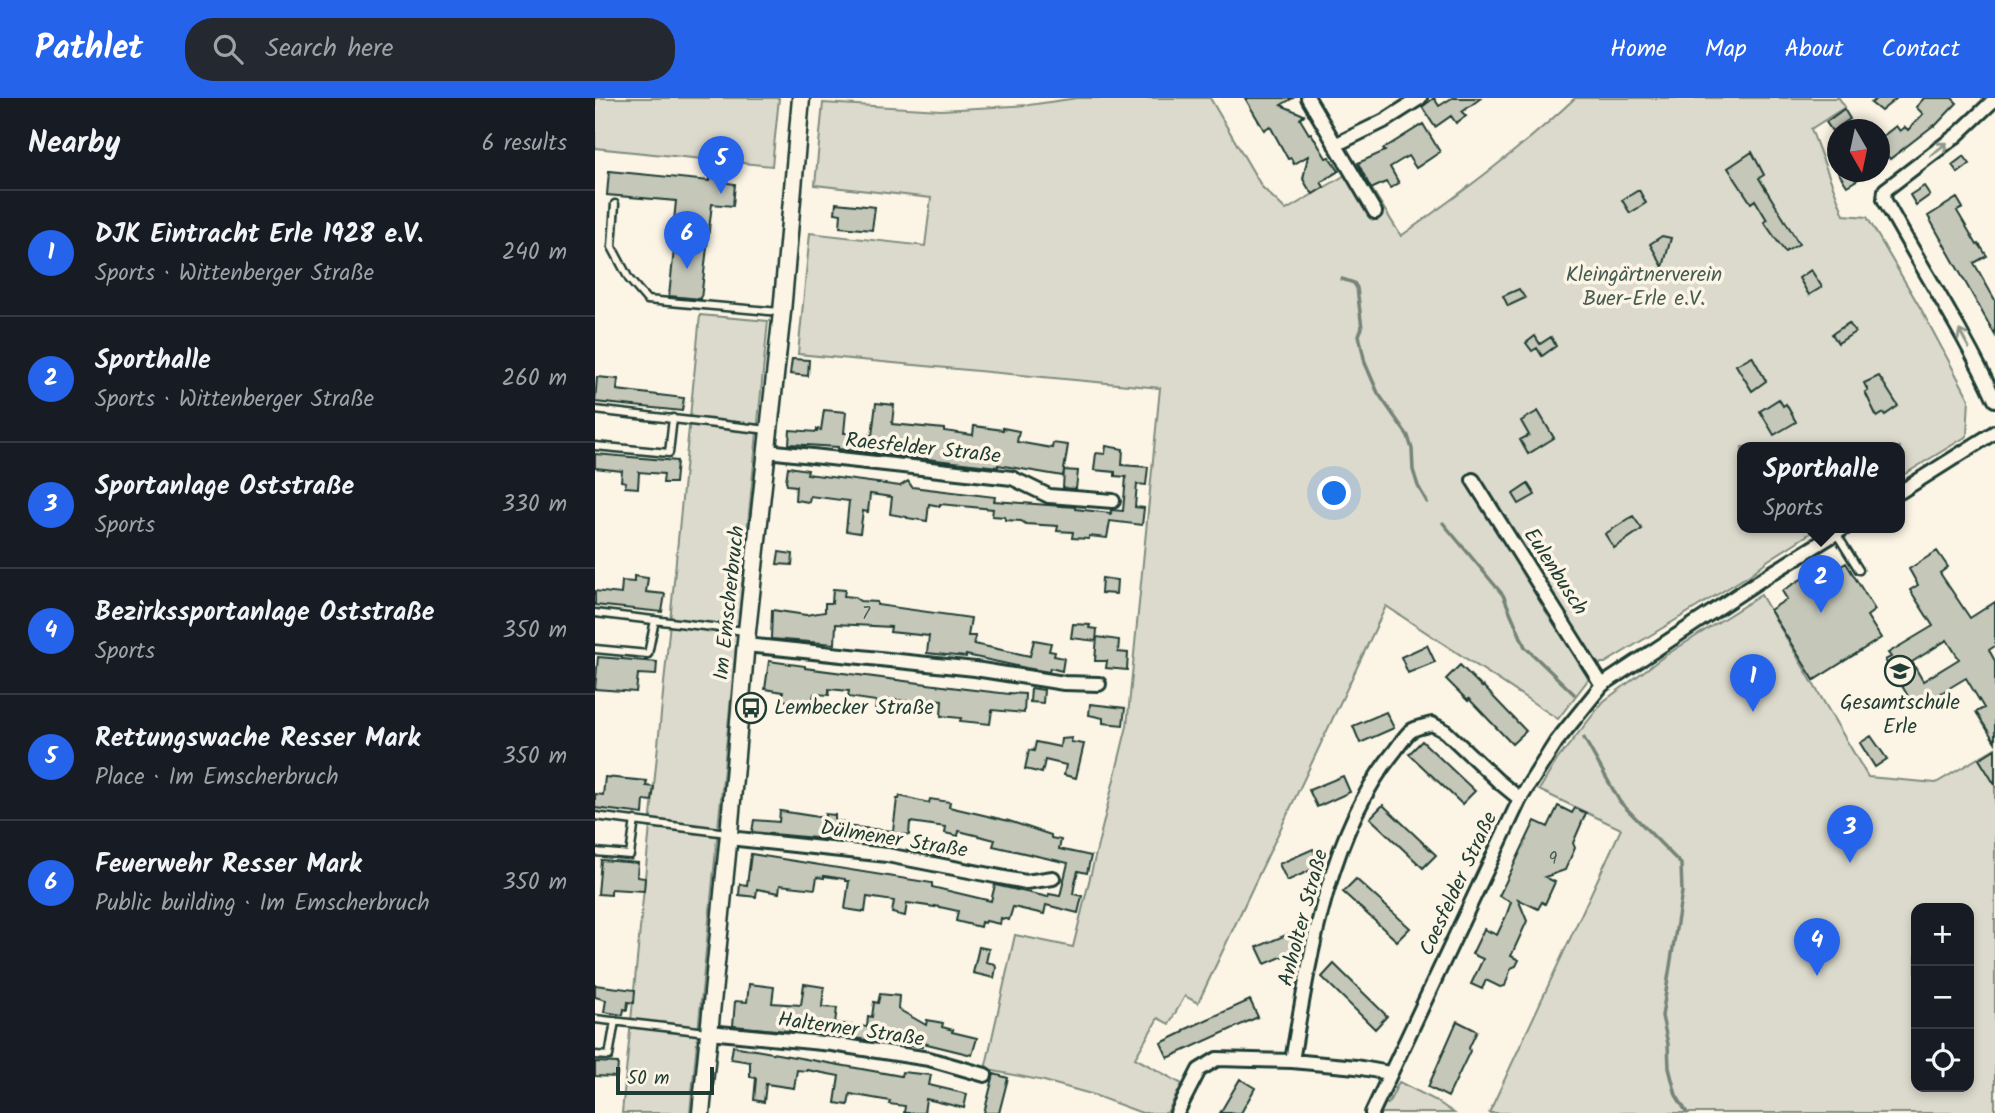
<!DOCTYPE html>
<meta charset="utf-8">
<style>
body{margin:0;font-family:Kalam,sans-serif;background:#242831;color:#f1f3f6}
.controls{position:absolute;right:21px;bottom:21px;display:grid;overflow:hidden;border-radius:14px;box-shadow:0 4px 10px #0003}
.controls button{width:63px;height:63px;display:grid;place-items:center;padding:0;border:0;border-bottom:2px solid #363941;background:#171b24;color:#f1f3f6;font:35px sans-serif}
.compass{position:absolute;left:1232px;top:21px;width:63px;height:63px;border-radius:50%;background:#171b24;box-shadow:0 4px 10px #0003;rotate:171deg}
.scale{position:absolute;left:21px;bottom:18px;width:98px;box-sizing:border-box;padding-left:7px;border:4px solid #1f3d34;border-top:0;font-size:19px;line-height:24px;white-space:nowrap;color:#1f3d34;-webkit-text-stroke:5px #fcf5e5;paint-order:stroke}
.you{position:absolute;left:740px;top:396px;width:24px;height:24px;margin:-18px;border:5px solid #fff;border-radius:50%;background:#1a73e8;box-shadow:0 0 0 10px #1a73e833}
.badge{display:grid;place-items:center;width:46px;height:46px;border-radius:50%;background:#2563eb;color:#fff;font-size:23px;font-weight:700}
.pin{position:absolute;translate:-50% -58px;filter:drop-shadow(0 2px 4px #0008)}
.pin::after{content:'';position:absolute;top:37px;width:24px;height:21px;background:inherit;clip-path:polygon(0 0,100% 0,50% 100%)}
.popup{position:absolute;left:1142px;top:344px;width:168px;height:91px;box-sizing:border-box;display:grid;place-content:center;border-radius:14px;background:#171b24;filter:drop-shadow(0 2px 5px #0005);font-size:23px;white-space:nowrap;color:#9ea1a6}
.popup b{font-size:26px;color:#f1f3f6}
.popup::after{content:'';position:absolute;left:50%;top:100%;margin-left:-14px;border:14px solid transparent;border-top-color:#171b24}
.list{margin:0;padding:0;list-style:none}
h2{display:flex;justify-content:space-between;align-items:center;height:91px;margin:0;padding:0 28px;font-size:30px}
h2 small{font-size:23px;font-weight:400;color:#9ea1a6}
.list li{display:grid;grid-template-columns:46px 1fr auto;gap:21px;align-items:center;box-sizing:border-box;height:126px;padding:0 28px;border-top:2px solid #363941}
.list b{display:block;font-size:26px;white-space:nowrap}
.list p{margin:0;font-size:23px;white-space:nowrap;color:#9ea1a6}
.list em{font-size:23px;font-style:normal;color:#9ea1a6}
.icon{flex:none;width:38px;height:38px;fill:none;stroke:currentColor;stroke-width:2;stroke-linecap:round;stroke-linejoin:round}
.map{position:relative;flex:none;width:1400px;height:1015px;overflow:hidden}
header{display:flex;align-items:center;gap:42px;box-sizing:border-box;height:98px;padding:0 35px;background:#2563eb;color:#fff}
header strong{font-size:33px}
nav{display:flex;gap:38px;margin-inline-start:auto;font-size:24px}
.search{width:490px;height:63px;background:#242831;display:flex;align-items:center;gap:18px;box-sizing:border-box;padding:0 24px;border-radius:28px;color:#9ea1a6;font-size:26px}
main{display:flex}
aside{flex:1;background:#171b24}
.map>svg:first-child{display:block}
.green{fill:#dcdacc;stroke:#7e8c80;stroke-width:2;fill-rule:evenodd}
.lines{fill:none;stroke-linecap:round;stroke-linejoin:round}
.stream{stroke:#758479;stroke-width:3.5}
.building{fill:#c5c7b9;stroke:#1f3d34;stroke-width:2;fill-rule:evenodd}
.service-casing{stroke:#1f3d34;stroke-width:11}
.minor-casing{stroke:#1f3d34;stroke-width:18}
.tertiary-casing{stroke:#1f3d34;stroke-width:21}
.service{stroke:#fcf5e5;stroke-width:6}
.minor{stroke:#fcf5e5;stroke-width:12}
.tertiary{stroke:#fcf5e5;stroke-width:16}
.oneway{stroke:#8e998c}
.labels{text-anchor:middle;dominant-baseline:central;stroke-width:7;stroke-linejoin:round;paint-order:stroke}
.number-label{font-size:18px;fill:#486055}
.park-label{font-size:21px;fill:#455c52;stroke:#fcf5e5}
.street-label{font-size:21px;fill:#1f3d34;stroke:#fcf5e5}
.poi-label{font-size:21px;fill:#1f3d34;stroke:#fcf5e5}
</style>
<header>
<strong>Pathlet</strong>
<div class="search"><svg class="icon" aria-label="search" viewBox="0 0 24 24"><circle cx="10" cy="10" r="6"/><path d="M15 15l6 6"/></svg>Search here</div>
<nav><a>Home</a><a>Map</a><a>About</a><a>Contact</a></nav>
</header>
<main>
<aside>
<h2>Nearby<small>6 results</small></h2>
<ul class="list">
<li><span class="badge">1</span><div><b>DJK Eintracht Erle 1928 e.V.</b><p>Sports · Wittenberger Straße</p></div><em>240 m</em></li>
<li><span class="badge">2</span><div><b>Sporthalle</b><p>Sports · Wittenberger Straße</p></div><em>260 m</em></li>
<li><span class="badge">3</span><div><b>Sportanlage Oststraße</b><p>Sports</p></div><em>330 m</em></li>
<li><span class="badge">4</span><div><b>Bezirkssportanlage Oststraße</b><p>Sports</p></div><em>350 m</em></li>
<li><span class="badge">5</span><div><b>Rettungswache Resser Mark</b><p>Place · Im Emscherbruch</p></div><em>350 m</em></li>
<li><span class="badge">6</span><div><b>Feuerwehr Resser Mark</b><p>Public building · Im Emscherbruch</p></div><em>350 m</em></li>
</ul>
</aside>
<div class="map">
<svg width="1400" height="1015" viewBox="0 0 1400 1015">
<rect width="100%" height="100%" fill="#fcf5e5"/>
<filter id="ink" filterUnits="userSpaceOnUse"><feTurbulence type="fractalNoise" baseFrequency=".0143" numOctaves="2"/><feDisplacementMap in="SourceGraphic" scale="14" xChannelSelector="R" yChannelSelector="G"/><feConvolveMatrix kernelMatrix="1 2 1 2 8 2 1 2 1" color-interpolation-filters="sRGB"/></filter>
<g filter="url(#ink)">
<path class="green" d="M0,0H184L177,68L0,50Z
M482,0H615L667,89L691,112L747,79L762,67L806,138C866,95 926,51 980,0H1244L1250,9L1216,31L1249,117L1272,119L1326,211L1374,301L1372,338L1305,379V349H1147V429H1225L1172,463L1156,476L1010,565H1006L963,621L791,508L603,905L590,898L574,926L563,920L540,960L587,986L572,1015H547L496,996L449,983L394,972L391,967L420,837L478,849L532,628L565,290L203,256L215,135L330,148L336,100L220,87L228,5L346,12L434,7Z
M105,217L173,223L95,1015H27Z
M1166,497L1273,679L1341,685L1400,650V1015H894L1026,731L944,692L962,662L1009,603L1068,559ZM1321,810H1374V989H1321Z
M804,984L840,1002L859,1015H785L789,1005L793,1006Z"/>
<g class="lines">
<path class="stream" d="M747,181L759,185L762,190L767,230L764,237L770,265L783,295L813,338L817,351L818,372L823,388L832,404
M848,425L908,497L930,549L979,596
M989,640L1025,704L1086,766L1087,794L1067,918L1073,946L1074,970L1081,997L1092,1015"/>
</g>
<path class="building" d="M650,0H698L686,7L709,17L705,21L714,36L716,35L731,60L734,59L744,73L726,84L729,89L718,96L713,90L708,81L713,58L699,66L696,60L693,61L675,28L669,32Z
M839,0L844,8L857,0H886L867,14L871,18L861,25L856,18L840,29L827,9Z
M1283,0H1302L1286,13L1276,5Z
M1329,0H1357L1362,5L1340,28L1339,27L1295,61L1284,47V41L1301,28L1305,33L1310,29L1313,32L1328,16L1321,9Z
M1249,11L1255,21L1237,33L1231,24Z
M828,26L845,54L821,70L813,58L795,69L804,85L795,90L791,84L776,91L763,65L790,53L788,51Z
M1157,54L1169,77L1164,80L1204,146L1190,154L1169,124L1172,122L1160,102L1156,105L1133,70Z
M1369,58L1375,66L1363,75L1357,67Z
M14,73L114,83V76L127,77L126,84L140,86L138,108L117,106L106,201L74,198L81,133H78L81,103L12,97Z
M1243,74H1275L1252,88Z
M1329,88L1335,97L1321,107L1315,97Z
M1044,92L1051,105L1035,115L1027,102Z
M1362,100L1368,110L1362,113L1382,147L1384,146L1392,158L1379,165L1400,202V237L1333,118Z
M241,105L280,109L277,132L245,129L246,116L240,115Z
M1067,138L1076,140L1068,169L1055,146Z
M1216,172L1227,189L1214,197L1204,180Z
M924,191L930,200L913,208L908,198Z
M1254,225L1260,234L1243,245L1237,236Z
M940,238L945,246L956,239L961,248L947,258L942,250L937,253L931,245Z
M1157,258L1171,283L1157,293L1141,267Z
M197,261L214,262L213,278L195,276Z
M1284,278L1303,308L1290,317L1289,315L1282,319L1270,294L1273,293L1269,285Z
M2,279L23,281L22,292L89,300L87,313L0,304Z
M1184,301L1188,308L1191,306L1201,324L1179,337L1165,313Z
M281,305L299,307L297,326L349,331V333L378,337L379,328L408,332V330L424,333L422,344L457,350L458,345L473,347L468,378L403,367V369L243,351V349L194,346L195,332L222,334V331L226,332L229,312L251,314L249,335H253V338L274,340V337L277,338Z
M943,313L959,340L933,356L925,342L934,337L926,323Z
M511,348L528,351L527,367L553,369L551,387L542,386L541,397L540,409L549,410L547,427L515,423L512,440L494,438V441L477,440L478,434L462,433L463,428L431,426L426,423L410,422V419L397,418L398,411L345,406V408L334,406L332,423L312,420V419L295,416L297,399L275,396L273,414L268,413L265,435L251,433L254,403L215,398L214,404L200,402L201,388L192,387L191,383L193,369L213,372L212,376L305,388L313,383L317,389L400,399L399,403L480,409V411L516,415L515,417L516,412L528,413L531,379L520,378V374L499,372L501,355L510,356Z
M0,356L82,363L80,385H68L69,376L44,374L43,390L30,389L31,384L26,383L27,373L0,370Z
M469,372L483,373L481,391L468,390Z
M933,386L940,397L924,406L918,396Z
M1038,418L1047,431L1019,450L1010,436Z
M1342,453L1353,469L1345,475L1375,520L1400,504V548L1394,552L1400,563V644L1381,614L1389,610L1371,580L1326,607L1324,604L1318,607L1299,574L1298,575L1290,562L1296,559L1293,555L1338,528L1315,492L1323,487L1314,471ZM1352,542L1364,561L1328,583L1317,564Z
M184,454L198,456L197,467L182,466Z
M1251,465L1280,512L1272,518L1286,540L1219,582L1175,512L1192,501L1187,493L1229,467L1234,475Z
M39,478L53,480L51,494L70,496L67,514L0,507V493L26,496L27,483L39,484Z
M507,480L522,482L521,496L506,495Z
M238,491L250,492L249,498L259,499L265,503L282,504V507L376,520L373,538H380L379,546L435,558L439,542L456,545L454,553L460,554L459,558L469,560L467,573L455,570L454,574L431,570L371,557V559L332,555L334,538L295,534L296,529L241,526L240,546L176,541L177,512L211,517L230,514V505H237Z
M478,526L495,527L494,530L502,531L501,543L476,540Z
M502,539L524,542L523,554L533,555L532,572L511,570L512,563H500Z
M832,547L840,564L813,575L806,559Z
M3,559L62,564L61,577L43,576L41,594L0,591Z
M174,563L210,568V570L371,591L414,596V595L430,596L429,615L397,612L395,626L365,623L366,620L346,618L347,602L328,600L327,605L294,601L292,617L280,615L281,603L253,599L254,593L234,591V597L219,596L217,604L198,602V604L187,602L188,594L170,591Z
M865,567L887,589L888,588L931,633L917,646L874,601L873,603L851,581Z
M436,590L449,592L448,605L435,604Z
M495,606L530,610L528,627L508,625V620L494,617Z
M791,614L799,630L765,645L758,628Z
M1276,638L1292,661L1280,669L1265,645Z
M477,640L476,644L489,646L481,680L469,677L471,667L450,662L447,675L430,671L434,652L439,653L441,644L465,649L466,641Z
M827,643L880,693L867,706L814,656Z
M1400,651V687L1384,661Z
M748,678L755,694L722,709L714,692Z
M10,679L52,683L51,688L59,689L57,703L49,702L48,716L0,710V696L8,697Z
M305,698L334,705L335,701L355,704L354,709L414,723L456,737V740L466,742L464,751L496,758L492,775L483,773L480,784L478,796L487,798L483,815L451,807L449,816L418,809L414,822L406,820L405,826L391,823L390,825L386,824L385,829L361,823L363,813L340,808V809L312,805L310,818L297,815L299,803L272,799L270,814L250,811L254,783H250V781L229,778V780L222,779L220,791L185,787L184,795L162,791L161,799L144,797L145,786L152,787L156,756L337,785V789L396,803L400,787L453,799L454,796L465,798L473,765L398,748L400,742L364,733L363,738L350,735L351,729L315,724L314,737L298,735L296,747L157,734L159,722L184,724L185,713L230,720V716L240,717V723L250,724L249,728L298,733L302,701H304Z
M788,707L841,757L828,770L775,720Z
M963,708L977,715L980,710L991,715L978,745L980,750L970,772L950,779L960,784L950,806L947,804L943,811L923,801L932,823L916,858L924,862L921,868L916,870L910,888L905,889L891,882L887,891L876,886L888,861L877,856L889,831L902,837L911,818L916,804L904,798L940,723L953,729Z
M718,751L725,768L692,783L684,766Z
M6,762L43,765L42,779L50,780L49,793L16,791V797L3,796Z
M761,781L815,830L802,843L748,794Z
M696,835L703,852L670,866L662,849Z
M384,849L394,851L391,864L400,866L401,870L399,880L378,875Z
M739,866L792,918L780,931L727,879Z
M154,886L179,889L177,905L206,907L209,886L229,889L227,909L242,910L240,925L272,929L273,918L277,919L279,904L283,905L285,896L304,898L303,911L331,927L332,922L348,925L347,929L358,932L357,934L382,940L377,957L328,945L327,949L280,940L279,943L238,937L138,928L140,903L152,904Z
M0,887L40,892L39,905L33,904L32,912L29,911L28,917L9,914L11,902L0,899Z
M655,902L663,919L573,960L566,945L589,934V932Z
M862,923L882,933L874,950L875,953L853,999L833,989Z
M138,948L306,978L307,974L336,977L334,987L372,996L369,1010L331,1001L329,1015H309L310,1008L294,1006L295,1003L255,996L253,1007L240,1005L244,978L212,972V973L202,972L199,990L171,986L169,1004L159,1002L161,980L155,979V964L136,961Z
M0,964L23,965L22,979L0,978Z
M399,976L413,980L404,1015H389Z
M645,981L660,990L646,1015H625Z"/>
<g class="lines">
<g class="service-casing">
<path id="service" d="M20,106L17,149L34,181L52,202L185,214
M0,312L173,332
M0,348L74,355L78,320
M1241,435L1264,472
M0,515L150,533
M0,551L53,556L60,522
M0,718L132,735
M0,754L35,757L40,722
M0,921L112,934
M0,957L14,958L20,923"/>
</g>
<g class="minor-casing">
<path id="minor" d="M713,0L780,114
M1400,1L1362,37L1290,92L1289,101C1325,168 1368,232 1400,302
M740,47L789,23L825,0
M172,353L417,380L454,398L518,403
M878,382L1007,587
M1305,394L1400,334
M151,547L380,571L469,585L504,586
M134,740L292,757L431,784L458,780
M114,934L237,946L334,961L390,977
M697,963C714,862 733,735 799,654C804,648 810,637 816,633C821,629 831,628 837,626L850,633L903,683L925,701
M582,1015L604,972L622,961L697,963L761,969L794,975
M777,1015L925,701L961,644L1007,587L1164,483L1251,429"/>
</g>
<g class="tertiary-casing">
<path id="tertiary" d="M106,1015L134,736L152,533L187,214L206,0"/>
</g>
<use href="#service" class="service"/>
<use href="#minor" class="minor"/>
<use href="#tertiary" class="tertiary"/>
</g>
<defs><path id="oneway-shaft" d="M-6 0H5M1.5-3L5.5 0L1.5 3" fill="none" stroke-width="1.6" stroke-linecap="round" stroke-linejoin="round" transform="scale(1.75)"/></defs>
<g class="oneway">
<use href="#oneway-shaft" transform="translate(1344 51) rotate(-38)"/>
<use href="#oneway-shaft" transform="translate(1369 241) rotate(-119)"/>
</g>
</g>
<defs>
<g id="school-ring" transform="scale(1.575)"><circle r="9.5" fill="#fcf5e5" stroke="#1f3d34" stroke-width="1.5"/><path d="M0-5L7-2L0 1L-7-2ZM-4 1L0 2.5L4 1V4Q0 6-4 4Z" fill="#1f3d34"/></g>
<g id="bus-ring" transform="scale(1.575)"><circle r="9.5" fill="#fcf5e5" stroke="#1f3d34" stroke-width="1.5"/><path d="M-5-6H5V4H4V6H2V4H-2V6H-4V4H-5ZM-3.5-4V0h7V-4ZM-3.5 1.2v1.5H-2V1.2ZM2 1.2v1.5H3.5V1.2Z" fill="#1f3d34"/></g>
</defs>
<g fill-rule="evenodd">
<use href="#school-ring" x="1305" y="573"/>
<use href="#bus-ring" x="156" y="610"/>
</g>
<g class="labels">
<g class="number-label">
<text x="271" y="516">7</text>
<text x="958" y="761">9</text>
</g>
<g class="park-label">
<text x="1049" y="177">Kleingärtnerverein<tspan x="1049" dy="24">Buer-Erle e.V.</tspan></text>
</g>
<g class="street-label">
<text transform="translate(328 351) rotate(6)">Raesfelder Straße</text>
<text transform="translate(960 474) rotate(57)">Eulenbusch</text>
<text transform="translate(135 505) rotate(-84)">Im Emscherbruch</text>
<text transform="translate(299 742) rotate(9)">Dülmener Straße</text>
<text transform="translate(864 786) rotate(-65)">Coesfelder Straße</text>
<text transform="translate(709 820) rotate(-75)">Anholter Straße</text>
<text transform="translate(256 932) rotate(8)">Halterner Straße</text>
</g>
<g class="poi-label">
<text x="1305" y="605">Gesamtschule<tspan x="1305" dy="24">Erle</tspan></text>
<text x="179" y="610" text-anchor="start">Lembecker Straße</text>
</g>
</g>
</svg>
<div class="controls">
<button>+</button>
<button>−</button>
<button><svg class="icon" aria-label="locate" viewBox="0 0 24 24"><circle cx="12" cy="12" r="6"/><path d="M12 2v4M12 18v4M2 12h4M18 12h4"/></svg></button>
</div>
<svg class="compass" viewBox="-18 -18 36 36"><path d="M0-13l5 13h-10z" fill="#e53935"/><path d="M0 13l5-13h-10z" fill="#9ea1a6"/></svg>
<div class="scale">50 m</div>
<div class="you"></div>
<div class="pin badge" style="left:1158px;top:614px">1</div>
<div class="pin badge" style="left:1226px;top:515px">2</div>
<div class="popup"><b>Sporthalle</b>Sports</div>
<div class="pin badge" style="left:1255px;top:765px">3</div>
<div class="pin badge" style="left:1222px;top:878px">4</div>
<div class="pin badge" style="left:126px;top:96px">5</div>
<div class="pin badge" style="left:92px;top:171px">6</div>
</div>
</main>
